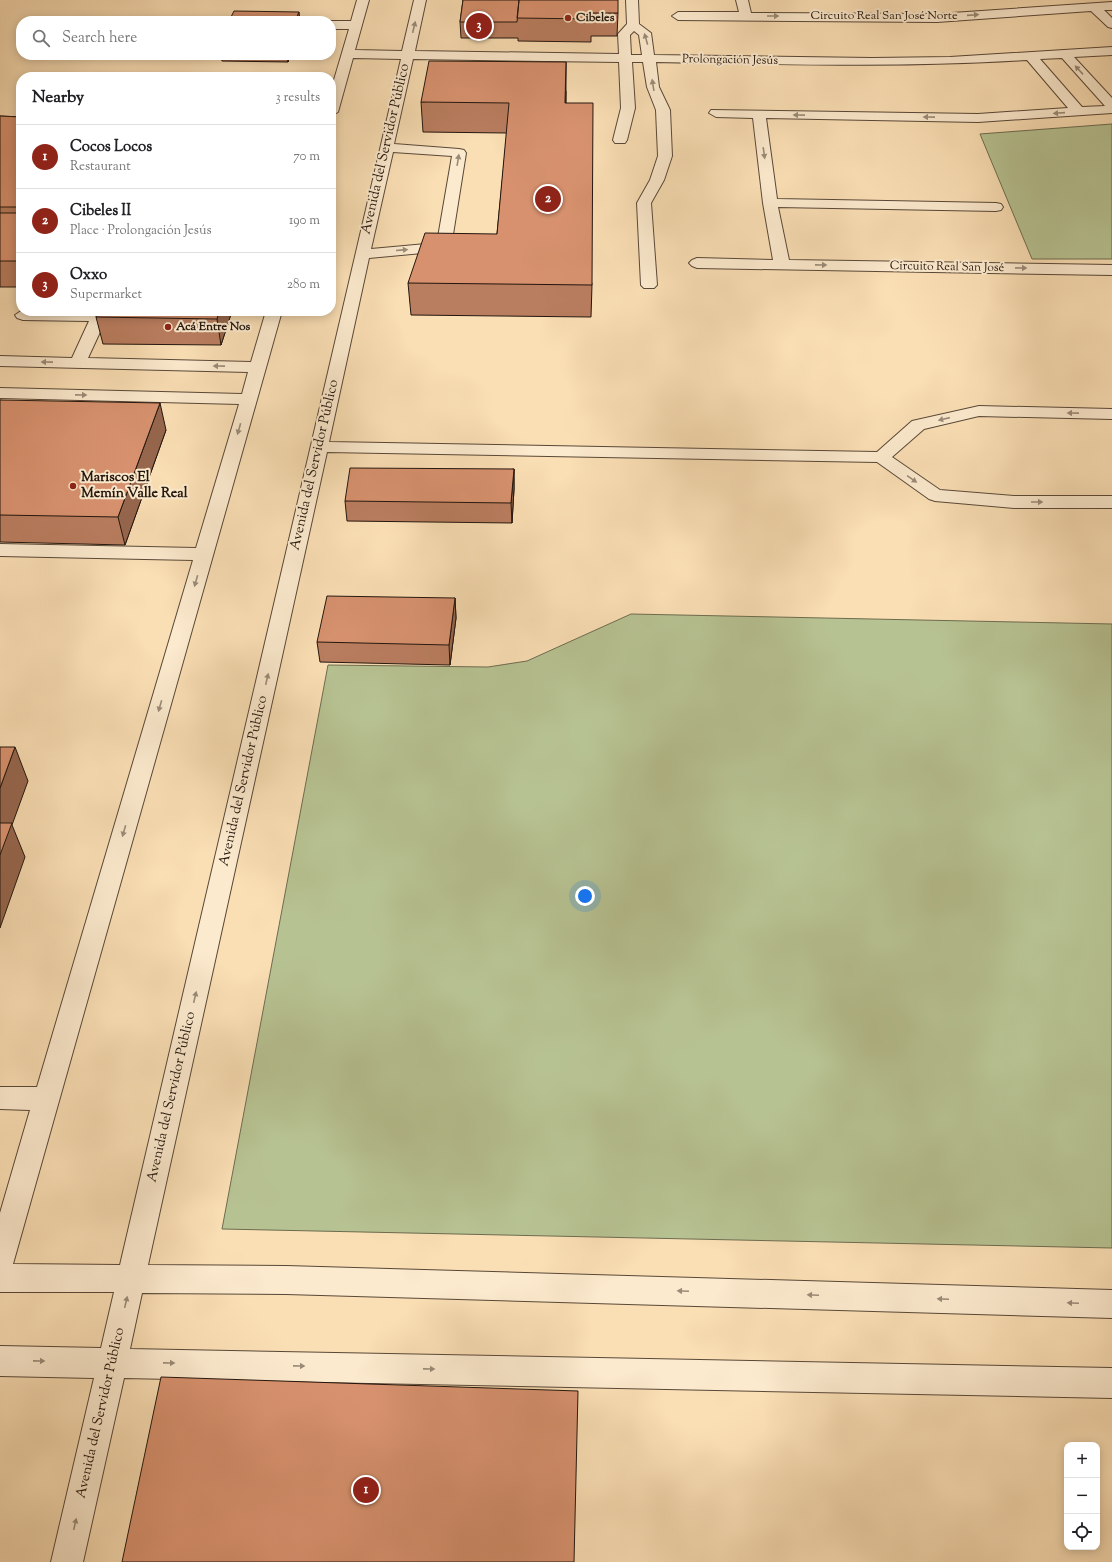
<!DOCTYPE html>
<meta charset="utf-8">
<style>
body{margin:0;font-family:"Sorts Mill Goudy",serif;background:#f6f6f6;color:#202124}
.controls{position:absolute;right:12px;bottom:12px;display:grid;overflow:hidden;border-radius:8px;box-shadow:0 2px 10px #0003}
.controls button{width:36px;height:36px;display:grid;place-items:center;padding:0;border:0;border-bottom:1px solid #e0e0e0;background:#fff;color:#202124;font:20px sans-serif}
.you{position:absolute;left:585px;top:896px;width:14px;height:14px;margin:-10px;border:3px solid #fff;border-radius:50%;background:#1a73e8;box-shadow:0 0 0 6px #1a73e833}
.badge{display:grid;place-items:center;width:26px;height:26px;border-radius:50%;background:#8f2418;color:#fff;font-size:13px;font-weight:700}
.pin{position:absolute;translate:-50% -50%;border:2px solid #fff;box-shadow:0 1px 4px #0006}
.list{margin:0;padding:0;list-style:none}
h2{display:flex;justify-content:space-between;align-items:center;height:52px;margin:0;padding:0 16px;font-size:17px}
h2 small{font-size:13px;font-weight:400;color:#757577}
.list li{display:grid;grid-template-columns:26px 1fr auto;gap:12px;align-items:center;box-sizing:border-box;height:64px;padding:0 16px;border-top:1px solid #e0e0e0}
.list b{display:block;font-size:15px;white-space:nowrap}
.list p{margin:0;font-size:13px;white-space:nowrap;color:#757577}
.list em{font-size:13px;font-style:normal;color:#757577}
.icon{flex:none;width:22px;height:22px;fill:none;stroke:currentColor;stroke-width:2;stroke-linecap:round;stroke-linejoin:round}
.map{position:relative;flex:none;width:1112px;height:1562px;overflow:hidden}
.search{position:absolute;background:#fff;box-shadow:0 2px 10px #0003;left:16px;top:16px;width:320px;height:44px;display:flex;align-items:center;gap:10px;box-sizing:border-box;padding:0 14px;border-radius:16px;color:#757577;font-size:15px}
.panel{position:absolute;background:#fff;box-shadow:0 2px 10px #0003;left:16px;top:72px;width:320px;height:244px;border-radius:16px}
.map>svg:first-child{display:block}
.green{fill:#b7c292;stroke:#6d6c50}
.lines{fill:none;stroke-linecap:round;stroke-linejoin:round}
.minor-casing{stroke:#594838;stroke-width:2}
.minor{fill:#fceace;fill-rule:evenodd}
.wall{fill:#b97d5f;stroke:#23160e}
.shaded-wall{fill:#96664d;stroke:#23160e}
.building{fill:#d7916e;stroke:#23160e}
.oneway{fill:#9a8b78}
.poi-dot{fill:#8f2418;stroke:#fceace;stroke-width:1.5}
.labels{text-anchor:middle;dominant-baseline:central;stroke-width:4;stroke-linejoin:round;paint-order:stroke}
.far-street-label{font-size:12px;fill:#23160e;stroke:#fceace}
.far-poi-label{font-size:12px;font-weight:bold;fill:#23160e;stroke:#fceace;text-anchor:start}
.street-label{font-size:14px;fill:#23160e;stroke:#fceace}
.poi-label{font-size:14px;font-weight:bold;fill:#23160e;stroke:#fceace;text-anchor:start}
</style>
<div class="map">
<svg width="1112" height="1562" viewBox="0 0 1112 1562">
<rect width="100%" height="100%" fill="#fadeb4"/>
<filter id="stains"><feTurbulence type="fractalNoise" baseFrequency=".005" numOctaves="4"/><feColorMatrix values="0 0 0 0 .2 0 0 0 0 .09 0 0 0 0 .02 0 0 0 .5 -.17"/></filter>
<radialGradient id="worn" r=".72"><stop offset=".6" stop-color="#630" stop-opacity="0"/><stop offset="1" stop-color="#630" stop-opacity=".3"/></radialGradient>
<path class="green" d="M1112,124V259H1032L980,134Z
M631,614L1112,624V1248L222,1229L328,665L488,667L527,661Z"/>
<g class="lines">
<g class="minor-casing">
<path id="minor" d="M357,0H369L355,50L402,51L414,0H426L415,51L619,54L618,34L627,24L626,0H638L639,24L651,33L654,55L872,58L950,57L1112,47V55L1074,57L1112,98V113L978,122L766,118L777,199L996,203L1001,204L1003,207L1001,210L996,211L778,207L789,260L1112,265V275L697,268L692,266L689,263L692,260L697,258L773,260L763,203L753,118L716,117L709,113L711,110L978,114L1068,108L1027,60C903,68 780,64 656,62L659,87L670,110L672,156L664,180L651,203L657,285L654,288H644L641,285L637,203L650,180L658,156L656,110L647,87L643,62H632L635,108L627,140L625,143H615L613,140L621,108L619,62L413,59L394,144L459,149L464,150L466,153L451,247L449,250L444,251L369,258L329,442L877,452L912,421L979,406L1112,409V419L979,416L924,429L892,457L940,490L1014,496H1112V508H1014L935,501L929,499L877,462L327,452L148,1265L286,1266L1112,1290V1318L286,1294L142,1293L130,1349L1112,1368V1398L124,1378L83,1562H51L94,1378L0,1376V1346L101,1348L114,1292H0V1213L30,1110L0,1109V1087H37L193,560L0,556V544L196,548L239,404L0,398V388L242,394L248,372L0,366V356L72,358L89,321L23,320L17,318L15,315L21,311L105,314L107,317L88,358L251,362L266,311H282L13,1264L120,1265L401,59L353,58L338,112L331,116V90L349,29H331V21H351ZM634,31L639,35L642,55H631L630,35ZM1062,58L1105,106L1082,107L1040,59ZM393,152L452,156L437,243L371,249Z
M736,0H748L751,13L937,14L1112,2V10H1104L1112,18V28L1108,27L1091,11L937,22L678,20L672,16L678,12H739Z"/>
</g>
<use href="#minor" class="minor"/>
</g>
<path class="wall" d="M463,0L618,13L617,36H591V42L518,41V38H461L460,22Z
M221,55H290L288,62L222,61Z
M566,91V103L592,285L591,317L411,315L408,283L497,234L507,133L423,132L421,102Z
M0,116L21,117V287H0Z
M99,311H232L221,345L103,344L96,317Z
M0,400L166,430L125,545L0,542Z
M514,469V489L512,523L347,521L345,501Z
M455,598L456,618L450,665L320,662L317,642Z"/>
<path class="shaded-wall" d="M299,12L300,21H295Z
M287,55H290L288,62Z
M566,62V91L565,133V103Z
M219,311H232L221,345L217,319Z
M160,403L166,430L125,545L118,517Z
M514,469V489L512,523L511,503Z
M455,598L456,618L450,665L449,645Z
M15,747L28,781L12,825L25,857L0,928V788Z"/>
<path class="building" d="M463,0H519L517,22H460Z
M519,0H618V13H591V19L517,18Z
M234,11L299,12L295,21H229Z
M429,61L566,62L565,103H593L592,285L408,283L425,233L497,234L509,103L421,102Z
M0,116L21,117V207H0Z
M0,213H21V261H0Z
M99,311H219L217,319L96,317Z
M0,400L160,403L118,517L0,515Z
M350,468L514,469L511,503L345,501Z
M327,596L455,598L449,645L317,642Z
M0,747H15L0,788Z
M0,823H12L0,855Z
M161,1377L578,1391L574,1562H122Z"/>
<defs><path id="oneway-solid" d="M-6-.8H1V-3.2L6.5 0L1 3.2V.8H-6Z"/></defs>
<g class="oneway">
<use href="#oneway-solid" transform="translate(973 15) rotate(-4)"/>
<use href="#oneway-solid" transform="translate(773 16)"/>
<use href="#oneway-solid" transform="translate(414 27) rotate(-77)"/>
<use href="#oneway-solid" transform="translate(646 39) rotate(-106)"/>
<use href="#oneway-solid" transform="translate(1079 70) rotate(-133)"/>
<use href="#oneway-solid" transform="translate(653 85) rotate(-99)"/>
<use href="#oneway-solid" transform="translate(1059 113) rotate(176)"/>
<use href="#oneway-solid" transform="translate(799 115) rotate(-179)"/>
<use href="#oneway-solid" transform="translate(929 117) rotate(-179)"/>
<use href="#oneway-solid" transform="translate(764 153) rotate(82)"/>
<use href="#oneway-solid" transform="translate(458 160) rotate(-81)"/>
<use href="#oneway-solid" transform="translate(402 250) rotate(-5)"/>
<use href="#oneway-solid" transform="translate(821 265) rotate(1)"/>
<use href="#oneway-solid" transform="translate(1021 268) rotate(1)"/>
<use href="#oneway-solid" transform="translate(47 362) rotate(-179)"/>
<use href="#oneway-solid" transform="translate(219 366) rotate(-179)"/>
<use href="#oneway-solid" transform="translate(81 395) rotate(1)"/>
<use href="#oneway-solid" transform="translate(1073 413) rotate(-179)"/>
<use href="#oneway-solid" transform="translate(944 419) rotate(167)"/>
<use href="#oneway-solid" transform="translate(239 429) rotate(106)"/>
<use href="#oneway-solid" transform="translate(912 479) rotate(35)"/>
<use href="#oneway-solid" transform="translate(1037 502)"/>
<use href="#oneway-solid" transform="translate(196 581) rotate(106)"/>
<use href="#oneway-solid" transform="translate(267 679) rotate(-77)"/>
<use href="#oneway-solid" transform="translate(160 706) rotate(106)"/>
<use href="#oneway-solid" transform="translate(124 831) rotate(106)"/>
<use href="#oneway-solid" transform="translate(195 997) rotate(-77)"/>
<use href="#oneway-solid" transform="translate(683 1291) rotate(-178)"/>
<use href="#oneway-solid" transform="translate(813 1295) rotate(-178)"/>
<use href="#oneway-solid" transform="translate(943 1299) rotate(-178)"/>
<use href="#oneway-solid" transform="translate(126 1302) rotate(-77)"/>
<use href="#oneway-solid" transform="translate(1073 1303) rotate(-178)"/>
<use href="#oneway-solid" transform="translate(39 1361) rotate(1)"/>
<use href="#oneway-solid" transform="translate(169 1363) rotate(1)"/>
<use href="#oneway-solid" transform="translate(299 1366) rotate(1)"/>
<use href="#oneway-solid" transform="translate(429 1369) rotate(1)"/>
<use href="#oneway-solid" transform="translate(75 1524) rotate(-77)"/>
</g>
<g class="poi-dot">
<circle cx="568" cy="18" r="4"/>
<circle cx="168" cy="327" r="4"/>
<circle cx="73" cy="486" r="4"/>
</g>
<g class="labels">
<g class="far-street-label">
<text x="884" y="16">Circuito Real San José Norte</text>
<text transform="translate(730 60) rotate(1)">Prolongación Jesús</text>
<text transform="translate(947 267) rotate(1)">Circuito Real San José</text>
</g>
<g class="far-poi-label">
<text x="576" y="18">Cibeles</text>
<text x="176" y="327">Acá Entre Nos</text>
</g>
<g class="street-label">
<text transform="translate(386 149) rotate(-77)">Avenida del Servidor Público</text>
<text transform="translate(315 465) rotate(-77)">Avenida del Servidor Público</text>
<text transform="translate(244 781) rotate(-77)">Avenida del Servidor Público</text>
<text transform="translate(172 1097) rotate(-77)">Avenida del Servidor Público</text>
<text transform="translate(101 1413) rotate(-77)">Avenida del Servidor Público</text>
</g>
<g class="poi-label">
<text x="81" y="478">Mariscos El<tspan x="81" dy="16">Memín Valle Real</tspan></text>
</g>
</g>
<rect width="100%" height="100%" filter="url(#stains)"/>
<rect width="100%" height="100%" fill="url(#worn)"/>
</svg>
<div class="controls">
<button>+</button>
<button>−</button>
<button><svg class="icon" aria-label="locate" viewBox="0 0 24 24"><circle cx="12" cy="12" r="6"/><path d="M12 2v4M12 18v4M2 12h4M18 12h4"/></svg></button>
</div>
<div class="you"></div>
<div class="pin badge" style="left:366px;top:1490px">1</div>
<div class="pin badge" style="left:548px;top:199px">2</div>
<div class="pin badge" style="left:479px;top:26px">3</div>
<div class="search"><svg class="icon" aria-label="search" viewBox="0 0 24 24"><circle cx="10" cy="10" r="6"/><path d="M15 15l6 6"/></svg>Search here</div>
<section class="panel">
<h2>Nearby<small>3 results</small></h2>
<ul class="list">
<li><span class="badge">1</span><div><b>Cocos Locos</b><p>Restaurant</p></div><em>70 m</em></li>
<li><span class="badge">2</span><div><b>Cibeles II</b><p>Place · Prolongación Jesús</p></div><em>190 m</em></li>
<li><span class="badge">3</span><div><b>Oxxo</b><p>Supermarket</p></div><em>280 m</em></li>
</ul>
</section>
</div>
